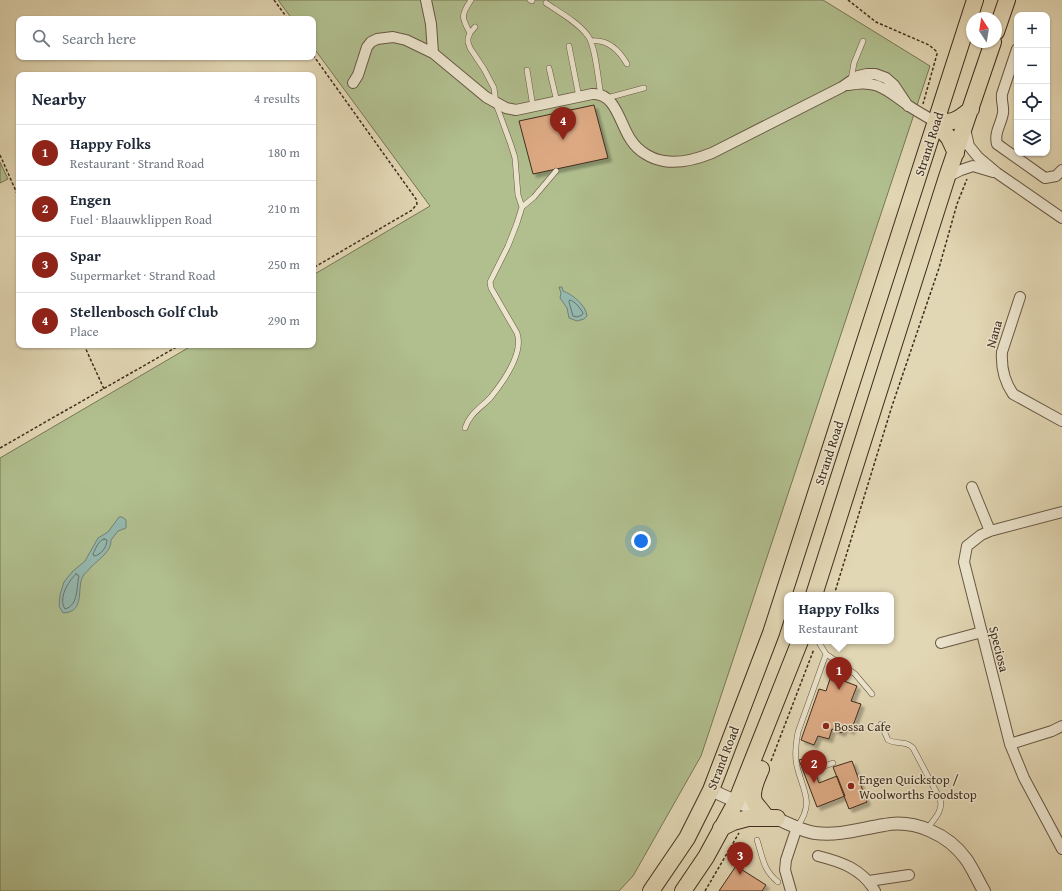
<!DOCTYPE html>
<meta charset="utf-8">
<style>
body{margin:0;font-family:"Gentium Book Plus",serif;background:#f6f6f7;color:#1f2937}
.controls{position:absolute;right:12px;top:12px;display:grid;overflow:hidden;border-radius:8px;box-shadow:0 1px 3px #0004}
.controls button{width:36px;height:36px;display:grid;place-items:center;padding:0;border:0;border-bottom:1px solid #e0e1e3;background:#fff;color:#1f2937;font:20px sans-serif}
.compass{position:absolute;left:966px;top:12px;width:36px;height:36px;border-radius:50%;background:#fff;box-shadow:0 1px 3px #0004;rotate:348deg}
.you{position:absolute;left:641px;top:541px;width:14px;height:14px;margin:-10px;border:3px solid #fff;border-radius:50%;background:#1a73e8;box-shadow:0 0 0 6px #1a73e833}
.badge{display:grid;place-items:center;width:26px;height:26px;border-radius:50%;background:#8f2418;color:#fff;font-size:13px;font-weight:700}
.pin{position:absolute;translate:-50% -33px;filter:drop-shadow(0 1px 2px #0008)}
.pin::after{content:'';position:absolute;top:21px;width:14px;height:12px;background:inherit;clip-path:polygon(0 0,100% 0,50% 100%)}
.popup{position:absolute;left:784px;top:592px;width:110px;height:52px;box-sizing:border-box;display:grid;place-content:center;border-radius:8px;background:#fff;filter:drop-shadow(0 1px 3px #0005);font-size:13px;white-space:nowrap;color:#747a83}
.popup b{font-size:15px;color:#1f2937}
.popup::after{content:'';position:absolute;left:50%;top:100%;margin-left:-8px;border:8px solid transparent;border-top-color:#fff}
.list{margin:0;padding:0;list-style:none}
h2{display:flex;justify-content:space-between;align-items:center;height:52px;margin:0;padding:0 16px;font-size:17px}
h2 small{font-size:13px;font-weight:400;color:#747a83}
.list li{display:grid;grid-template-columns:26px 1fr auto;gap:12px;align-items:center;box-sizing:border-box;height:56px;padding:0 16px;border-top:1px solid #e0e1e3}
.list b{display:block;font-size:15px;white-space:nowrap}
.list p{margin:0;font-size:13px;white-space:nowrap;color:#747a83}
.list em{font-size:13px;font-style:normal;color:#747a83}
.icon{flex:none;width:22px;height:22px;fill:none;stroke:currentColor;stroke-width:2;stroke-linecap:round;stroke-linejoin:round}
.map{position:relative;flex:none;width:1062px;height:891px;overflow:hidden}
.search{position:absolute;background:#fff;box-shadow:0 1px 3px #0004;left:16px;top:16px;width:300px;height:44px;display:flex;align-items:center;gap:10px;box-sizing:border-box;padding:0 14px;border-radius:8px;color:#747a83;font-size:15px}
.panel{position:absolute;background:#fff;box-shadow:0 1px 3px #0004;left:16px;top:72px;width:300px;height:276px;border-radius:8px}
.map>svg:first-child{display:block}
.green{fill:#b1bf8f;stroke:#787656}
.water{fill:#95b9b0;stroke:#738176}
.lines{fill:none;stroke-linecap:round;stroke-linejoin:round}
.shore{stroke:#6a7367;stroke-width:1}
.building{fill:#dca983;stroke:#3f2d1e;filter:url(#shadow)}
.service-casing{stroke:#685844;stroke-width:6}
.minor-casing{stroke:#685844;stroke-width:12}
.tertiary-casing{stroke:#685844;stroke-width:14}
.primary-casing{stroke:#3f2d1e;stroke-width:18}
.path{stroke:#3f2d1e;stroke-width:1.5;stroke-dasharray:3 2;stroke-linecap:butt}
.service{stroke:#ece5ce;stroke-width:5}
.minor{stroke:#ece5ce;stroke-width:10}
.tertiary{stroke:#ece5ce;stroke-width:12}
.primary{stroke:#e2d7b4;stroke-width:16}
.poi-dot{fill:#8f2418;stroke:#ece5ce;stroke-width:1.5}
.labels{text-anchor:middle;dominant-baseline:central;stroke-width:3;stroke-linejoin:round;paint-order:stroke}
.street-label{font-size:13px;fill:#3f2d1e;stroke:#ece5ce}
.poi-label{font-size:13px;fill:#3f2d1e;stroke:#ece5ce;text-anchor:start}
</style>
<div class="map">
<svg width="1062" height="891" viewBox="0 0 1062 891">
<defs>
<filter id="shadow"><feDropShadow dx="3.5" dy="3.5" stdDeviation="1" flood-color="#0004"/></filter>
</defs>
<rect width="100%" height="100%" fill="#e2d7b4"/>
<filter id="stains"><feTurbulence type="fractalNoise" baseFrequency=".005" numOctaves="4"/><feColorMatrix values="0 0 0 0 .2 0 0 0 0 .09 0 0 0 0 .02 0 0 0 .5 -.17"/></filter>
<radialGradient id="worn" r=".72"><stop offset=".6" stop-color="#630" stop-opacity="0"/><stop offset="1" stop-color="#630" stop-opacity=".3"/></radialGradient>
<path class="green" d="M278,0H823L930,66L701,756L633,876L619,891H0V458L193,345H313V275L430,206L313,47V19H292Z
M0,162L8,179L0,183Z"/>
<path class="water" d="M559,287H562L563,291C572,294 586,305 587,316L584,319L577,321L569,318L567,308L560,298L561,293Z
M119,517H122L126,520V528L118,531L111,540C112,551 98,560 91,567C89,570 85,573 83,576C76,589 86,612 63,613L59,606L60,595L64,582L72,572L85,561L98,538L108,532Z"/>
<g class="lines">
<path class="shore" d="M570,300C575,301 580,308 583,313L582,315L577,317L573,316L569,302Z
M104,539L107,540C107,547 101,555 94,556L93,554C96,548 98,541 104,539Z
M76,574L79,576C76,587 79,605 65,609C58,598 68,582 76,574Z"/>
</g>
<path class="building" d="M594,105L608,158L533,174L519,121Z
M831,676L857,686L851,701L861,704L851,731L844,728L842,733L832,729L829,739L818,736L814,745L801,740L819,689L826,691Z
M809,757L819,783L837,776L845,796L817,807L799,760Z
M852,761L867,802L849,809L833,767Z
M736,866L766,885L762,891H719Z"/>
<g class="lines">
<g class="service-casing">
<path id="service" d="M530,0L532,1
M546,3C559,12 579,23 588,36C596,47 598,81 601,95
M470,33C461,17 461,15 471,0
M591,41C608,39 619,50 627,64
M569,46L579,97
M549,68L557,102
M527,70L533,107
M851,80L854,63L863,41
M607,98L644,88
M522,207L534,197L556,171
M465,428C470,413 481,408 491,397C503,382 524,353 517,333L491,288L490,282L508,246L517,223L522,207L518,195L515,158L511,145L496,104L494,88L484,69L470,48L468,42V38L470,33L475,27
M818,641L826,654L855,674L872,694
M881,724L888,740C897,745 906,740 913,748L940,799C944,811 933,820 927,829
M814,770L833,763
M797,827C815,802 803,792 797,766C794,755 796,743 798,732L826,654
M757,840C763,858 763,870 778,882"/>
</g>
<g class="minor-casing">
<path id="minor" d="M426,0L431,24L433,53
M1017,49L1002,94C1001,101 1004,107 1003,113C1001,125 994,132 997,144L1045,178L1056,176L1062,170
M353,83L358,75L367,47L371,42L377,39L393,37L406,40L433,53L486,97L506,108L516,110L592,94C616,92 620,125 631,140C638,151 651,159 664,161C680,164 697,159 712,153L842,87L858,76L867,74H875L886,78L894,85L908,106
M848,85C878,79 886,90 909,106C918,112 927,117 936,122
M965,129L969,146L978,157L997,173L1062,218
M947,177L961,170L973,166L993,172
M1020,297L1002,352C1001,367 1004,381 1013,394L1062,421
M972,487L990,531
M1062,512L990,531L981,535L967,546L964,562L1010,744L1024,778L1062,849
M941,643L982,632
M1010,744L1052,731L1062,726
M818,856C842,862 862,869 875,891
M869,881L909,875
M791,891L785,870L786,860L797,827"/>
</g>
<g class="tertiary-casing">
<path id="tertiary" d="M711,790C732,800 754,809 775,818C788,823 801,831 815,833C839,836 860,829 884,825C914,819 948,834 966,859C973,869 978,881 984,891"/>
</g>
<g class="primary-casing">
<path id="primary" d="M996,32L1007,0
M936,122C954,123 958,120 971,109
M936,122L949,138L956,153
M814,595L947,177L993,42
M761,769C757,779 749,793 755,803C757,806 761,810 763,813
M721,828L733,822L748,818H777
M651,891L687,838L711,790L771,633L975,0
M683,891L706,857L736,802L800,641"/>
</g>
<path class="path" d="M274,0L288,19
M848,0L876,22L929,45L936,51L937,54L923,104
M313,55L416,199L417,204L412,210L313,268
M0,155L19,198
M84,345L104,389
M0,448L180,345
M834,595L892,406L939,268L957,204L967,179
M771,761L814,649
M705,891L739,833"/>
<use href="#service" class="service"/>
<use href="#minor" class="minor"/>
<use href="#tertiary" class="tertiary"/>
<use href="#primary" class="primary"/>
</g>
<g class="poi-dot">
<circle cx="826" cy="726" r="4"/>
<circle cx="851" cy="786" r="4"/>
</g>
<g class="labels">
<g class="street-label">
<text transform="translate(929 144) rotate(-72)">Strand Road</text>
<text transform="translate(994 334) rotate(-74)">Nana</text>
<text transform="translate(829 453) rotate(-72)">Strand Road</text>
<text transform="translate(999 649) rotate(76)">Speciosa</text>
<text transform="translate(723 758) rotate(-69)">Strand Road</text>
</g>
<g class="poi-label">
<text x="834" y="726">Bossa Cafe</text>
<text x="859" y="779">Engen Quickstop /<tspan x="859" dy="15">Woolworths Foodstop</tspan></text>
</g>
</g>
<rect width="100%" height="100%" filter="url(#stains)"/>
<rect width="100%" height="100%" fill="url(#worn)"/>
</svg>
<div class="controls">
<button>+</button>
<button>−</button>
<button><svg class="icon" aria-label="locate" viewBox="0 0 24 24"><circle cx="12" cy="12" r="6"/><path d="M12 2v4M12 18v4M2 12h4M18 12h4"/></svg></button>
<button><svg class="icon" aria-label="layers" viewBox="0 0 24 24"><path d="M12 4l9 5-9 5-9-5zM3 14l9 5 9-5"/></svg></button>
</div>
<svg class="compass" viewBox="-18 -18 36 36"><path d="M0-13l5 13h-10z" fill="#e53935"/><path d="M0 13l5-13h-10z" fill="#747a83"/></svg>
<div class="you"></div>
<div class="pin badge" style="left:839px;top:690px">1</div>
<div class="popup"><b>Happy Folks</b>Restaurant</div>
<div class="pin badge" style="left:814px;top:783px">2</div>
<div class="pin badge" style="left:740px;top:875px">3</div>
<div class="pin badge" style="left:563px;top:140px">4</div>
<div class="search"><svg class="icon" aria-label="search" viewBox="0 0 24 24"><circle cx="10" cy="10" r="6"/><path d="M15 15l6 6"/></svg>Search here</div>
<section class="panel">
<h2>Nearby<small>4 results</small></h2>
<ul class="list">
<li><span class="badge">1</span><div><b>Happy Folks</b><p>Restaurant · Strand Road</p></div><em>180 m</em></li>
<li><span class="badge">2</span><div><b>Engen</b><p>Fuel · Blaauwklippen Road</p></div><em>210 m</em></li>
<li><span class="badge">3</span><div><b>Spar</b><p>Supermarket · Strand Road</p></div><em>250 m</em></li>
<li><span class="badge">4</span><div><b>Stellenbosch Golf Club</b><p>Place</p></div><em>290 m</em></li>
</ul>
</section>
</div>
